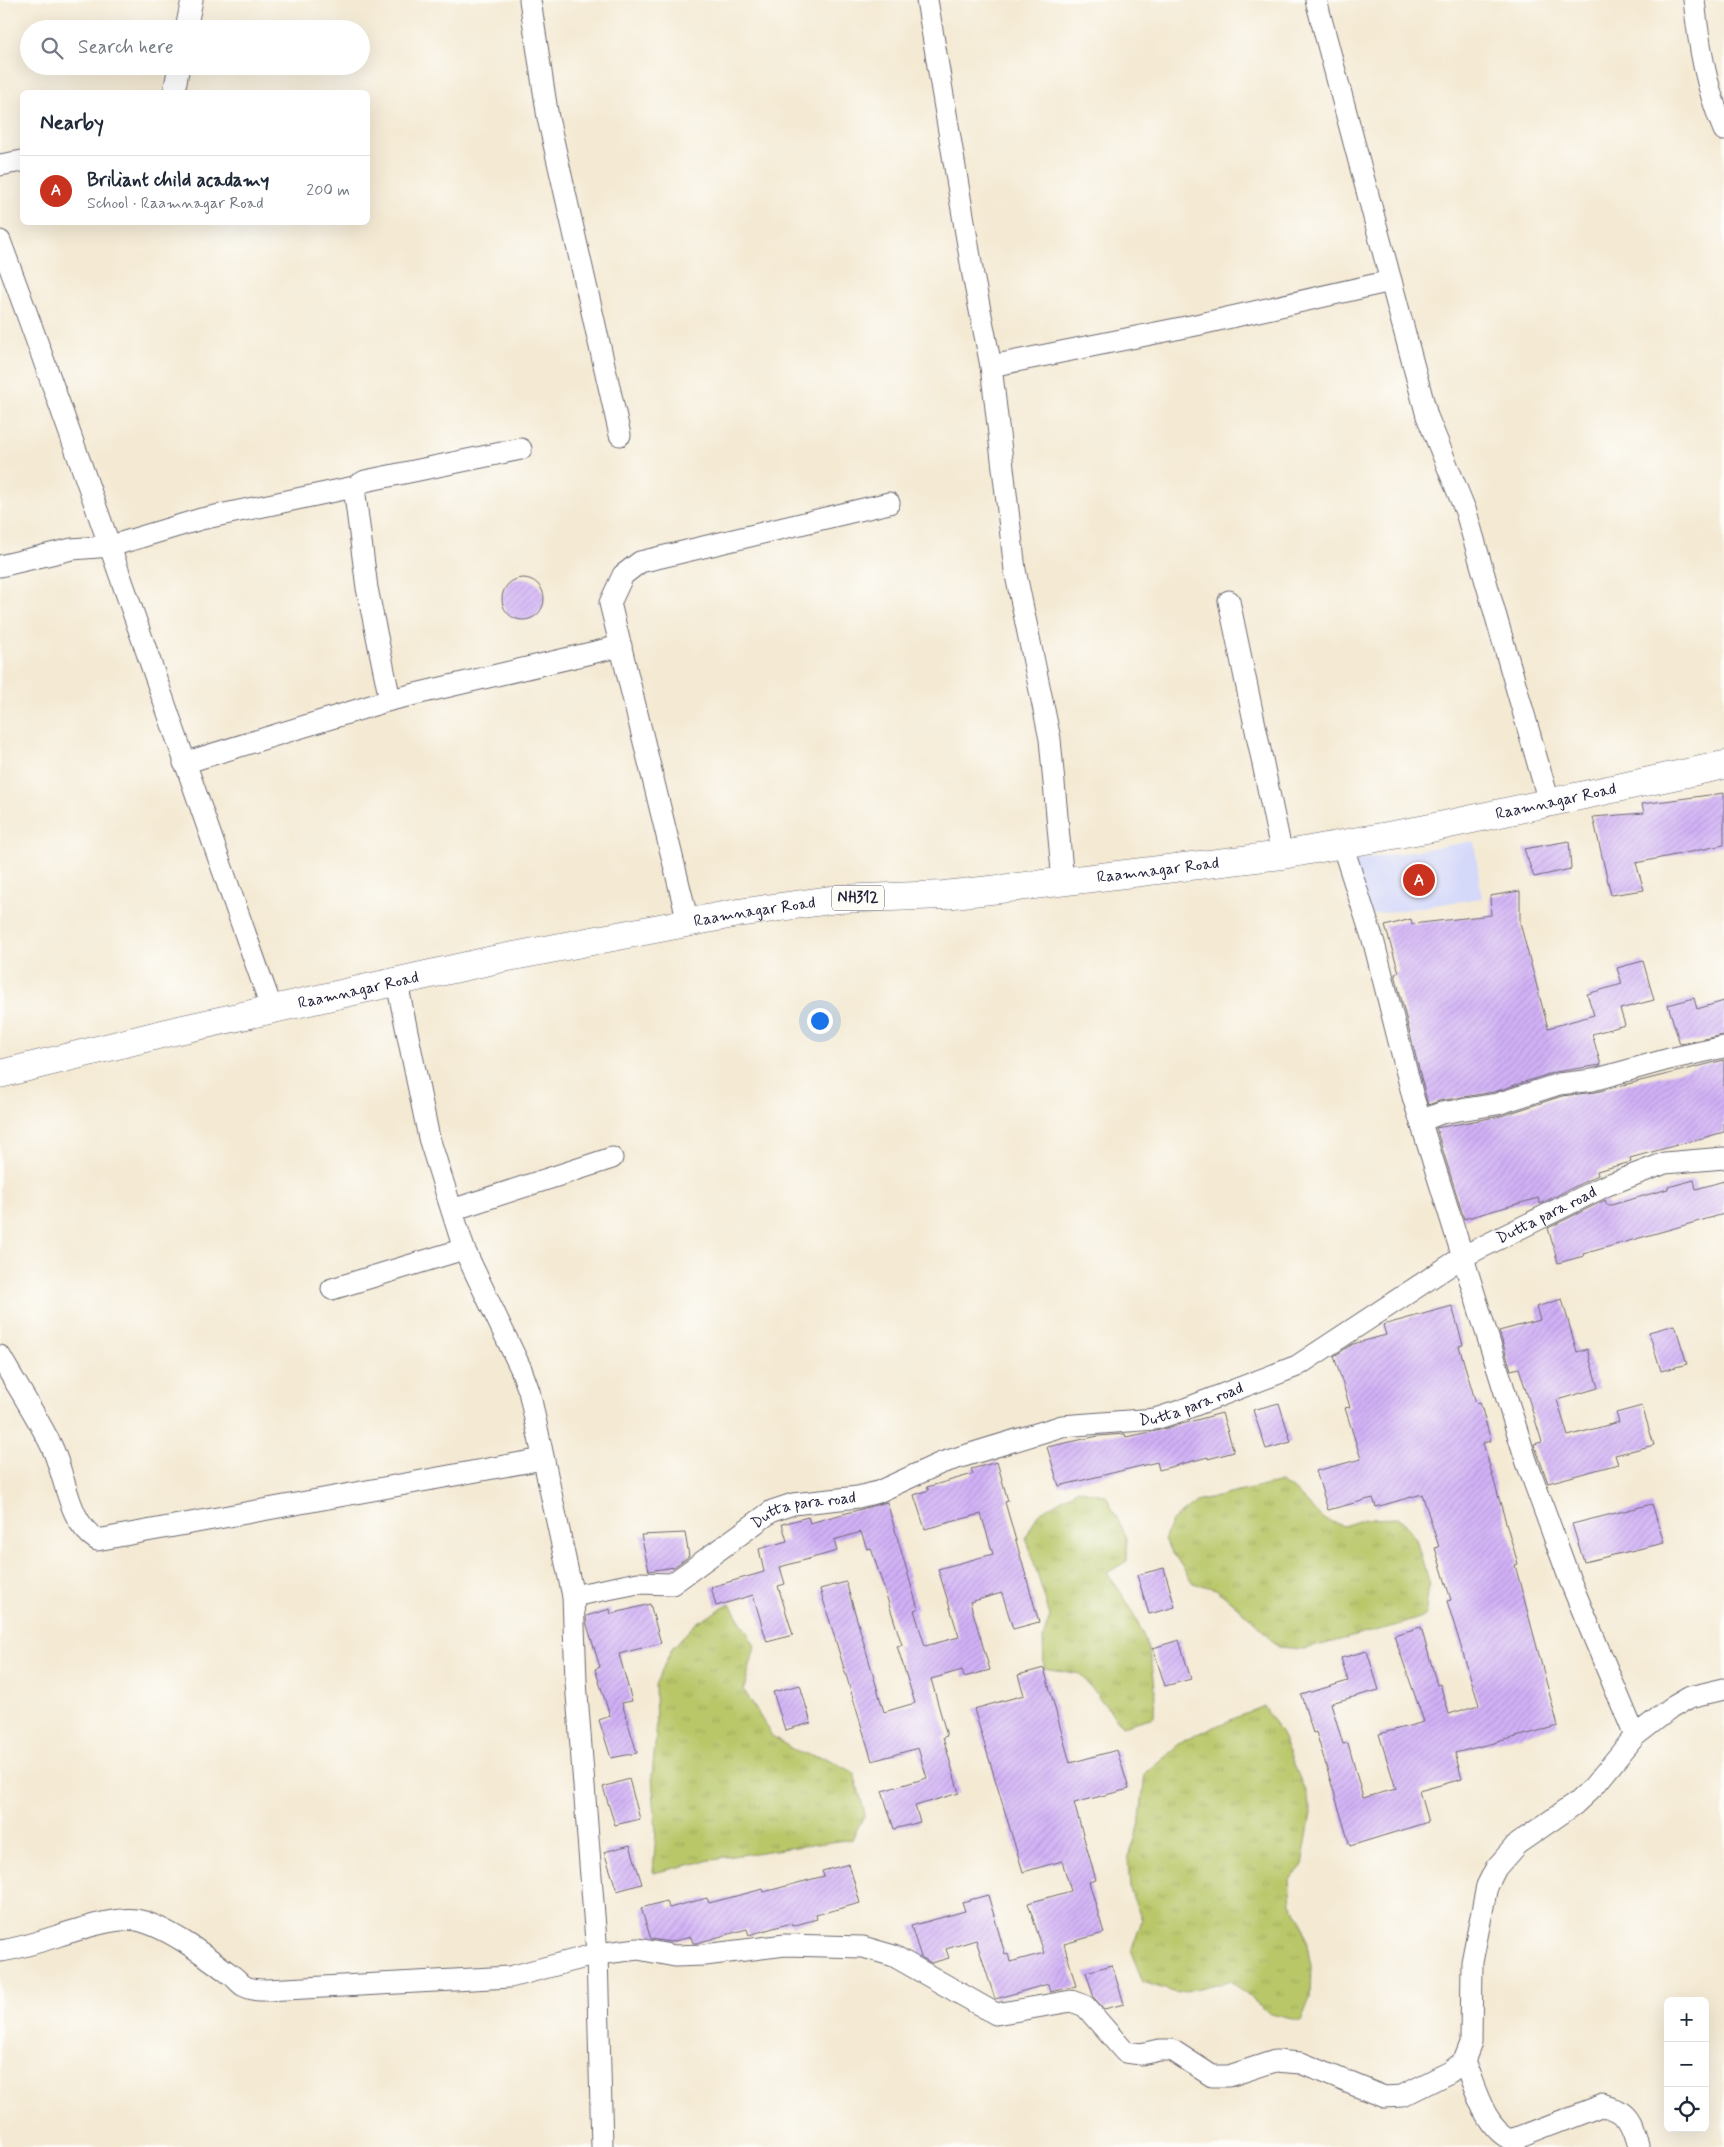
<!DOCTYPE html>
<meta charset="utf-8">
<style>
body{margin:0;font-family:Mynerve,sans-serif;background:#f6f6f7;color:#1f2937}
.controls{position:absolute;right:15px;bottom:15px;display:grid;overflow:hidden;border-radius:8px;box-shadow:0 5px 20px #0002}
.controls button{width:45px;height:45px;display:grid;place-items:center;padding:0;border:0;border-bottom:1px solid #e0e1e3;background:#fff;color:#1f2937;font:25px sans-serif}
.you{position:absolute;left:819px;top:1020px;width:18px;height:18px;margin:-12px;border:4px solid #fff;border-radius:50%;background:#1a73e8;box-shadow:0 0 0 8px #1a73e833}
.badge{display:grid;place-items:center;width:32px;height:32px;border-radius:50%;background:#c8321e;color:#fff;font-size:16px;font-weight:700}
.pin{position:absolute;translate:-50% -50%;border:2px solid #fff;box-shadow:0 1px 5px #0006}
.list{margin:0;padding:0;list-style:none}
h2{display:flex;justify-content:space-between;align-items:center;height:65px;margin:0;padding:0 20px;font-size:21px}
h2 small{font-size:16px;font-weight:400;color:#747a83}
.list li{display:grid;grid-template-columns:32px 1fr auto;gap:15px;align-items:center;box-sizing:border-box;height:70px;padding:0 20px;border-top:1px solid #e0e1e3}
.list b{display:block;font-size:19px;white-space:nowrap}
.list p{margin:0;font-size:16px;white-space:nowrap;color:#747a83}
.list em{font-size:16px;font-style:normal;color:#747a83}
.icon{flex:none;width:28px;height:28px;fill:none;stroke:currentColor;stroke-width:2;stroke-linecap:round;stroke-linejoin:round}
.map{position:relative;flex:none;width:1724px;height:2147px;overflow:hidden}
.search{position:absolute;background:#fff;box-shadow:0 5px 20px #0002;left:20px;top:20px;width:350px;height:55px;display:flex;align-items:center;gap:12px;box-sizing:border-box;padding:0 18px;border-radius:28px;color:#747a83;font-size:19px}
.panel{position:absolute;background:#fff;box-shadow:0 5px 20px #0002;left:20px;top:90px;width:350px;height:135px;border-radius:8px}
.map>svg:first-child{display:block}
.built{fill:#d4d8f9}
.park{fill:url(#park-tufts);stroke:#6e7452}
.building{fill:url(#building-hatch)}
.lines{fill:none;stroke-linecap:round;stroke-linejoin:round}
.minor-casing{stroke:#6c6871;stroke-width:23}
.highway-casing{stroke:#6c6871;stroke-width:29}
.minor{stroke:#fff;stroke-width:21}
.highway{stroke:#fff;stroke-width:28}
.labels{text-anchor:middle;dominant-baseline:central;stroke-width:4;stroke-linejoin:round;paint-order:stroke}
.shield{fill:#fdfcf7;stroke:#646373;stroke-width:1}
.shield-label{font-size:15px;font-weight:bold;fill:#22223b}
.street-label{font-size:16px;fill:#22223b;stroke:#fdfcf7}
</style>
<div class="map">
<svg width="1724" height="2147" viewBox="0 0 1724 2147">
<defs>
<pattern id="park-tufts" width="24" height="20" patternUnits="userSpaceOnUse" patternTransform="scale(1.25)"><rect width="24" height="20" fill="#b9c769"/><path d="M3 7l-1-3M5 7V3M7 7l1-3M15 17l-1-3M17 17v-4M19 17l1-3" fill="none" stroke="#9fab5c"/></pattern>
<pattern id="building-hatch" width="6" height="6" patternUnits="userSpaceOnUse" patternTransform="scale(1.25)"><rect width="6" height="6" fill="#d1b1f6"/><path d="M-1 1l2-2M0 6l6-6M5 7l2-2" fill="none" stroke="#b398d4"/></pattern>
</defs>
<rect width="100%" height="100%" fill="#fdfcf7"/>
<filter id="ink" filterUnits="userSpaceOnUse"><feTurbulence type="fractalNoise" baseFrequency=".02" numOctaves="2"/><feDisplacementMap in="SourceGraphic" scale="10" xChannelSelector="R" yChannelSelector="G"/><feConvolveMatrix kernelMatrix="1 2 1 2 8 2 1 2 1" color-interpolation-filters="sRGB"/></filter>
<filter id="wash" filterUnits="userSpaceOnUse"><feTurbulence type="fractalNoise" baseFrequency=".0096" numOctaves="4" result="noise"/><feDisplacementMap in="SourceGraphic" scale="20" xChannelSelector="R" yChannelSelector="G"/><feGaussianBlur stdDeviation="1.12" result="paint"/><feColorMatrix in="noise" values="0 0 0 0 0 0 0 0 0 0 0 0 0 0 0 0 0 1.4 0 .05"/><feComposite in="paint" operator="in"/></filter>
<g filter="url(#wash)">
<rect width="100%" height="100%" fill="#f4ead4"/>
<path class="built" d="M1474,841L1482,898L1369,915L1353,861Z"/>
<path class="park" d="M1281,1482L1298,1493L1322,1518L1343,1526L1365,1519L1400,1518L1416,1539L1429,1585L1425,1616L1402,1624L1305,1649L1278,1647L1255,1622L1216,1589L1193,1583L1164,1540L1172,1521L1196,1502Z
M1078,1489L1106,1496L1127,1538V1561L1107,1573C1130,1603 1150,1639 1154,1678C1156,1690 1154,1704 1154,1717L1122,1726L1080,1674L1044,1668L1043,1638L1050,1616L1026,1537L1038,1514Z
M730,1604L755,1646L744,1690L772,1736L797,1752L826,1758L854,1773L865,1814L852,1839L719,1858L653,1873L656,1831L652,1775L656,1735L655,1685L672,1648L697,1622Z
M1264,1706L1283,1738L1307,1796L1311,1814L1302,1865L1289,1881L1291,1904L1302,1919L1311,1966L1310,1998L1301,2021L1270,2014L1230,1981L1177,1993L1143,1982L1131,1952L1142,1920L1130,1890L1128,1859L1139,1827L1145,1773L1185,1739Z"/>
<g id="blocks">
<path class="building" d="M502 599a21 21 0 1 1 42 0a21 21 0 1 1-42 0Z
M1724,793V845L1636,863L1644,890L1611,895L1593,817L1644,813L1642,804Z
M1569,841L1571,869L1534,877L1524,849Z
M1520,891V923L1548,1028L1594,1015L1587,994L1622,984L1617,968L1643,961L1654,1000L1620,1009L1625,1025L1592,1034L1601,1065L1555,1072L1494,1092L1439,1101L1428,1105L1395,974L1399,972L1385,926L1411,919L1412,924L1491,915L1490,896Z
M1694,998L1697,1009L1724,1001V1035L1680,1044L1668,1005Z
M1724,1060V1132L1630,1158L1631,1162L1597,1171L1598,1175L1540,1204L1538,1198L1464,1219L1436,1128L1501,1116L1562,1096L1596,1092Z
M1694,1180L1696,1189L1724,1181V1214L1583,1254L1584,1256L1558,1263L1548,1228L1605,1200L1607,1205H1611L1668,1189V1187Z
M1562,1299L1577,1352L1587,1349L1598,1388L1557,1400L1568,1436L1619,1422L1616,1413L1642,1406L1654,1445L1615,1455L1618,1464L1548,1483L1534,1444L1542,1442L1519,1368L1511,1370L1499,1331L1540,1320L1536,1307Z
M1452,1306L1463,1345L1459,1346L1476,1403L1480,1402L1491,1441L1483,1443L1518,1564L1515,1565L1558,1726L1455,1753L1462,1779L1419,1791L1428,1822L1350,1846L1316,1732L1313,1733L1301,1695L1348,1681L1341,1658L1367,1651L1379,1690L1331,1703L1343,1744L1348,1743L1363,1798L1396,1789L1379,1734L1424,1722L1394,1635L1421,1627L1437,1685L1440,1684L1449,1714L1479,1705L1447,1601L1451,1600L1435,1548L1439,1547L1422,1494L1376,1507L1373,1498L1328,1510L1316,1471L1361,1459L1345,1408L1350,1407L1334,1356L1353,1344L1386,1335L1383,1325Z
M1675,1325L1687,1364L1661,1371L1649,1332Z
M1279,1403L1291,1442L1266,1449L1253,1410Z
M1222,1413L1234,1452L1208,1459V1457L1159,1470L1157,1462L1059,1486L1047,1447L1098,1436L1125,1434L1126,1437L1156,1431Z
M997,1462L1008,1501L1005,1502L1039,1622L1013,1629L1002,1593L970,1602L990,1670L964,1677L962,1670L931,1679L947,1736L943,1737L959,1793L915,1806L920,1822L894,1829L882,1791L927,1778L918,1748L872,1761L820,1589L846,1582L884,1712L915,1703L897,1646L902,1645L871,1548L867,1549L861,1532L834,1540L837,1551L780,1567L785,1584L778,1586L793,1635L767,1642L753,1595L716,1606L711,1587L764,1572L759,1549L787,1541L782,1524L808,1517L810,1523L887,1502L918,1609L914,1610L925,1646L959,1637L938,1569L993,1554L981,1514L925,1529L914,1495L929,1490L927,1487L973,1474L971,1469Z
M1652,1504L1664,1543L1584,1562L1572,1524Z
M685,1533L689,1556L674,1567L649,1571L641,1535Z
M1164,1568L1175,1607L1149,1614L1137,1575Z
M650,1604L661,1643L619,1654L632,1701L622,1703L637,1753L611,1758L599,1720L610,1716L595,1669L600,1667L587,1625L586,1616L610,1609L611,1614Z
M1179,1640L1191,1679L1165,1686L1153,1648Z
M1044,1668L1070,1763L1117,1750L1129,1789L1074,1803L1096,1880L1089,1882L1104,1933L1064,1944L1076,1986L1050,1992L1048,1984L995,1999L976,1940L946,1949L949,1958L931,1963L921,1957L911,1926L965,1911L962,1902L988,1895L1005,1954L1008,1953L1010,1962L1044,1953L1028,1903L1071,1891L1062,1861L1023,1872L974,1709L1024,1695L1018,1675Z
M800,1685L811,1723L785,1730L773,1692Z
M629,1779L640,1819L615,1825L603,1787Z
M630,1845L642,1884L617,1891L604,1852Z
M849,1864L860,1903L816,1915L817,1919L792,1926L791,1923L749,1935L747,1929L697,1943H693L691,1937L670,1942L651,1939L641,1908L667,1901L669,1908L707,1898L709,1903L763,1889L764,1892L824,1876L822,1871Z
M1112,1965L1124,2004L1104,2009L1094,1998L1086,1972Z"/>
</g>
</g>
<g filter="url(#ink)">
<use href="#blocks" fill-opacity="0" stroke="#6c6871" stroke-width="1"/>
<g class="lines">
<g class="minor-casing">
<g id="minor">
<path d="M530,0L548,118L620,435"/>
<path d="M927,0L973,275L991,366L1015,570L1050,739L1063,882"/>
<path d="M1316,0L1427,416L1466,512L1549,802"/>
<path d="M1694,0C1699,46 1706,88 1724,130"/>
<path d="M186,29L192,0"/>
<path d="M174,92L179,66"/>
<path d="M0,165L22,161"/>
<path d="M0,241C95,495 180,753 272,1009"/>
<path d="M991,366L1196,325L1391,281"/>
<path d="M354,487L367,588L390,700"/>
<path d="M0,566L72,549L111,546L201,519L354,487L365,481L521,449"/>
<path d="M1229,601L1282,855"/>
<path d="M184,763L390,700L621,646"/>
<path d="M1342,844L1374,943L1413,1097L1526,1460L1571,1583L1635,1736"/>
<path d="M688,922L610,603L623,575L640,562L889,503"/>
<path d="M397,983L429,1138L464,1249L521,1369L529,1391L573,1596L576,1682L597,1954L602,2147"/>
<path d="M1421,1121L1441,1113L1497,1104L1559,1084L1593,1080L1669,1059L1724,1047"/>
<path d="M452,1210L612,1158"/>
<path d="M332,1289L464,1249"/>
<path d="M0,1356C17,1386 36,1415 51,1445C66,1475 67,1521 97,1540L543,1459"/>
<path id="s1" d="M573,1596L638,1583L672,1584L772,1511L793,1504L858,1497L878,1492L941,1463L1062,1426L1155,1419L1177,1412L1297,1366L1464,1256L1605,1186L1665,1163L1724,1158"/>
<path d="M0,1951C38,1947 110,1912 141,1921C170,1929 206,1956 230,1974C235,1977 239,1983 244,1986C251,1990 259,1990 267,1990L510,1977L597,1954L638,1949L675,1956L705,1955L785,1945L863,1947L894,1956L996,2014L1071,2001L1085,2006L1125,2052L1141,2054L1159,2050H1172L1212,2076H1229L1275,2061L1301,2063L1384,2097L1402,2096L1450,2072L1464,2061L1471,2043L1472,1962L1487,1886L1496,1868L1517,1844L1575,1804L1594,1786L1635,1736L1671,1708L1690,1697L1724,1689"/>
<path d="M1464,2061C1475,2087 1484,2128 1512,2140L1603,2105C1628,2110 1633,2124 1639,2147"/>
</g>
</g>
<g class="highway-casing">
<g id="highway">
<path id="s2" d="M0,1074L170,1032L498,959L738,913L838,899L944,895L1009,888L1282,855L1426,829L1724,765"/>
</g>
</g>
<use href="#minor" class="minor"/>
<use href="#highway" class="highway"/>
</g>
</g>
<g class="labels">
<rect class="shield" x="832" y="885.5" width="52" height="25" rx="4"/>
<g class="shield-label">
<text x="858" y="898">NH312</text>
</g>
<g class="street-label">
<text stroke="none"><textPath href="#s2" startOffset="1582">Raamnagar Road</textPath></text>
<text stroke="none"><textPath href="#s2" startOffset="1178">Raamnagar Road</textPath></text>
<text stroke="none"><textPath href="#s2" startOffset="772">Raamnagar Road</textPath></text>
<text stroke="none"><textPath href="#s2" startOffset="368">Raamnagar Road</textPath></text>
<text stroke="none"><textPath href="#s1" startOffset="1065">Dutta para road</textPath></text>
<text stroke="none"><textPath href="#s1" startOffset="660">Dutta para road</textPath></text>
<text stroke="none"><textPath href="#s1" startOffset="255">Dutta para road</textPath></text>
</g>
</g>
</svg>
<div class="controls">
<button>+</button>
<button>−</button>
<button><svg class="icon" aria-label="locate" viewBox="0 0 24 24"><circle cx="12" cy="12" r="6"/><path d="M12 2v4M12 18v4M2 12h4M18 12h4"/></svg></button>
</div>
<div class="you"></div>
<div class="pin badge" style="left:1419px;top:880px">A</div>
<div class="search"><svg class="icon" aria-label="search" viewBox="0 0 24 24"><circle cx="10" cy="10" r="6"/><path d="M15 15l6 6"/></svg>Search here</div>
<section class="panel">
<h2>Nearby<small></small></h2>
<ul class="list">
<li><span class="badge">A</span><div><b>Briliant child acadamy</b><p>School · Raamnagar Road</p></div><em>200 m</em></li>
</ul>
</section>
</div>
